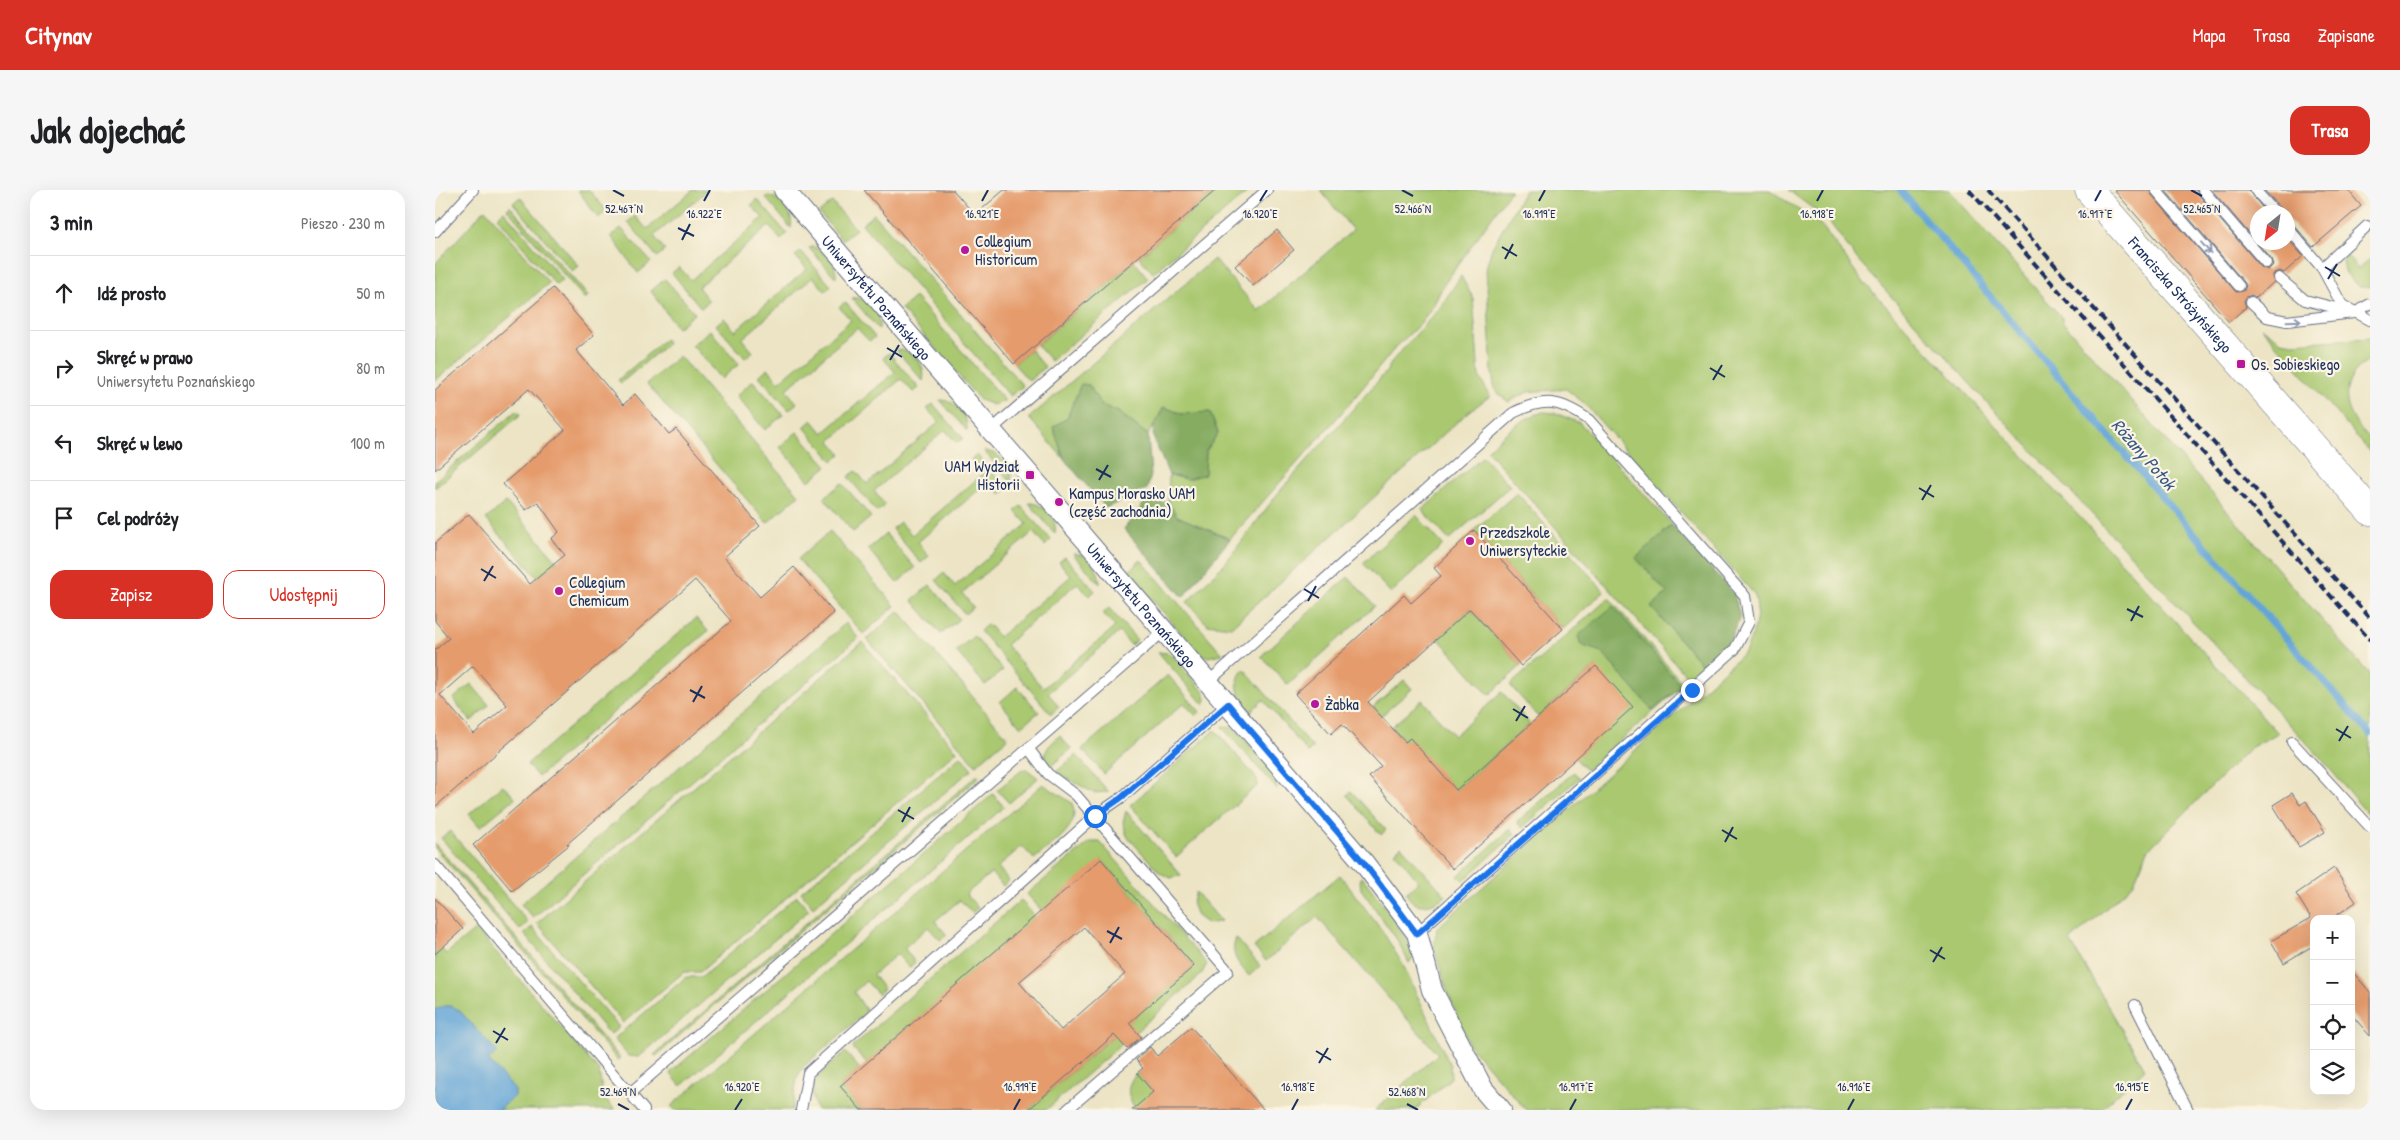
<!DOCTYPE html>
<html lang="pl">
<meta charset="utf-8">
<style>
body{margin:0;font-family:"Patrick Hand",sans-serif;background:#f6f6f6;color:#202124}
.controls{position:absolute;right:15px;bottom:15px;display:grid;overflow:hidden;border-radius:10px;box-shadow:0 5px 20px #0002}
.controls button{width:45px;height:45px;display:grid;place-items:center;padding:0;border:0;border-bottom:1px solid #e0e0e0;background:#fff;color:#202124;font:25px sans-serif}
.compass{position:absolute;left:1815px;top:15px;width:45px;height:45px;border-radius:50%;background:#fff;box-shadow:0 5px 20px #0002;rotate:210deg}
.stop{position:absolute;width:15px;height:15px;margin:-11px;border:4px solid #1a73e8;border-radius:50%;background:#fff}
.stop.end{background:#1a73e8;border-color:#fff;box-shadow:0 1px 5px #0008}
.list{margin:0;padding:0;list-style:none}
h2{display:flex;justify-content:space-between;align-items:center;height:65px;margin:0;padding:0 20px;font-size:21px}
h2 small{font-size:16px;font-weight:400;color:#757577}
.list li{display:grid;grid-template-columns:32px 1fr auto;gap:15px;align-items:center;box-sizing:border-box;height:75px;padding:0 20px;border-top:1px solid #e0e0e0}
.list b{display:block;font-size:19px;white-space:nowrap}
.list p{margin:0;font-size:16px;white-space:nowrap;color:#757577}
.list em{font-size:16px;font-style:normal;color:#757577}
.actions{display:flex;gap:10px;padding:15px 20px}
.actions a{flex:1;padding:11px 0;border:1px solid #d93025;border-radius:15px;text-align:center;font-size:18px;color:#d93025}
.actions .main{background:#d93025;color:#fff}
.icon{flex:none;width:28px;height:28px;fill:none;stroke:currentColor;stroke-width:2;stroke-linecap:round;stroke-linejoin:round}
.map{position:relative;flex:none;width:1935px;height:920px;overflow:hidden;border-radius:15px}
header{display:flex;align-items:center;gap:30px;box-sizing:border-box;height:70px;padding:0 25px;background:#d93025;color:#fff}
header strong{font-size:24px}
nav{display:flex;gap:28px;margin-inline-start:auto;font-size:18px}
.intro{display:flex;align-items:center;justify-content:space-between;box-sizing:border-box;height:120px;padding:0 30px}
h1{margin:0;font-size:35px}
.button{padding:12px 22px;border-radius:15px;background:#d93025;color:#fff;font-size:18px;font-weight:700}
main{display:flex;gap:30px;padding:0 30px}
aside{flex:1;background:#fff;border-radius:15px;box-shadow:0 5px 20px #0002}
.map>svg:first-child{display:block}
.green{fill:#a9c86f;stroke:#627c66}
.forest{fill:#86ac62;stroke:#506e60}
.water{fill:#64a5d7;stroke:#406a9a}
.lines{fill:none;stroke-linecap:round;stroke-linejoin:round}
.stream{stroke:#64a5d7;stroke-width:7}
.building{fill:#e59b6c;fill-rule:evenodd}
.lane-casing{stroke:#646e82;stroke-width:12}
.street-casing{stroke:#646e82;stroke-width:22}
.secondary-casing{stroke:#646e82;stroke-width:29}
.lane{stroke:#fff;stroke-width:10}
.street{stroke:#fff;stroke-width:20}
.secondary{stroke:#fff;stroke-width:28}
.rail{stroke:#1b2f5e;stroke-width:4;stroke-dasharray:8 4;stroke-linecap:butt}
.oneway{stroke:#8d97ae}
.route{stroke:#1a73e8;stroke-width:6}
.ticks{fill:none;stroke:#1b2f5e;stroke-width:2}
.poi-dot{fill:#b5179e;stroke:#fcf5e5;stroke-width:2}
.labels{text-anchor:middle;dominant-baseline:central;stroke-width:4.5;stroke-linejoin:round;paint-order:stroke}
.poi-label{font-size:16px;fill:#1b2f5e;stroke:#fcf5e5;text-anchor:start}
.street-label{font-size:16px;fill:#1b2f5e;stroke:#fcf5e5}
.water-label{font-size:18px;font-style:italic;fill:#355888;stroke:#fcf5e5}
.ticks-label{font-size:12px;text-anchor:middle;fill:#1b2f5e;stroke:#fcf5e5;stroke-width:4.5;stroke-linejoin:round;paint-order:stroke}
</style>
<header>
<strong>Citynav</strong>
<nav><a>Mapa</a><a>Trasa</a><a>Zapisane</a></nav>
</header>
<div class="intro"><h1>Jak dojechać</h1><a class="button">Trasa</a></div>
<main>
<aside>
<h2>3 min<small>Pieszo · 230 m</small></h2>
<ul class="list">
<li><svg class="icon" aria-label="ahead" viewBox="0 0 24 24"><path d="M12 20V5M6 11l6-6 6 6"/></svg><div><b>Idź prosto</b></div><em>50 m</em></li>
<li><svg class="icon" aria-label="right" viewBox="0 0 24 24"><path d="M7 20v-9h11M14 6l5 5-5 5"/></svg><div><b>Skręć w prawo</b><p>Uniwersytetu Poznańskiego</p></div><em>80 m</em></li>
<li><svg class="icon" aria-label="left" viewBox="0 0 24 24"><path d="M17 20v-9H6M10 6l-5 5 5 5"/></svg><div><b>Skręć w lewo</b></div><em>100 m</em></li>
<li><svg class="icon" aria-label="arrive" viewBox="0 0 24 24"><path d="M6 21V4h12l-3 4 3 4H6"/></svg><div><b>Cel podróży</b></div></li>
</ul>
<div class="actions"><a class="main">Zapisz</a><a>Udostępnij</a></div>
</aside>
<div class="map">
<svg width="1935" height="920" viewBox="0 0 1935 920">
<rect width="100%" height="100%" fill="#fcf5e5"/>
<filter id="ink" filterUnits="userSpaceOnUse"><feTurbulence type="fractalNoise" baseFrequency=".02" numOctaves="2"/><feDisplacementMap in="SourceGraphic" scale="10" xChannelSelector="R" yChannelSelector="G"/><feConvolveMatrix kernelMatrix="1 2 1 2 8 2 1 2 1" color-interpolation-filters="sRGB"/></filter>
<filter id="wash" filterUnits="userSpaceOnUse"><feTurbulence type="fractalNoise" baseFrequency=".0096" numOctaves="4" result="noise"/><feDisplacementMap in="SourceGraphic" scale="20" xChannelSelector="R" yChannelSelector="G"/><feGaussianBlur stdDeviation="1.12" result="paint"/><feColorMatrix in="noise" values="0 0 0 0 0 0 0 0 0 0 0 0 0 0 0 0 0 1.4 0 .05"/><feComposite in="paint" operator="in"/></filter>
<g filter="url(#wash)">
<rect width="100%" height="100%" fill="#ece4c4"/>
<path class="green" d="M143,0H154L172,21L163,28Z
M258,0H273L219,46L230,60L222,67L193,32L200,26L212,39Z
M781,0H815L718,83L704,67Z
M885,0H1076L1008,96L998,116L984,135L960,158L916,212L795,349L742,326L733,312L734,285L753,289L770,284L771,261L783,243L775,223L747,224L729,217L713,245L682,221L666,215L654,195L646,194L632,228L618,237L629,269L594,228L779,69L824,121L918,40Z
M1090,0H1335L1387,36L1425,88L1843,543L1815,558L1713,660L1698,694L1635,751L1710,879L1665,920H1091L1034,855L1012,800L999,759L1002,738L1310,462C1319,442 1325,427 1320,405L1149,213L1131,199L1093,202L1073,212L1060,200L1057,183L1051,78L1057,58Z
M1353,0H1514L1627,128V131L1935,485V627L1885,567L1547,207L1423,70L1392,29Z
M334,6C348,9 359,24 356,38L330,7Z
M85,7L144,76L137,81L78,13Z
M322,9L352,44L346,50L334,36L263,97L274,111L266,118L237,83L244,77L256,90L328,28L316,15Z
M397,12L421,39L407,50L384,23Z
M75,16L147,99L153,106L150,109L143,101L72,19Z
M50,19L114,93L0,191V74Z
M69,21L128,90L121,95L62,27Z
M439,24L588,196L575,206L427,34Z
M186,38L216,72L203,83L176,46Z
M378,57C392,60 402,74 401,88L374,58Z
M366,61L396,96L390,101L378,87L307,149L318,162L310,168L281,135L289,128L300,141L372,79L360,66Z
M1912,66L1923,79L1935,69V97H1923L1910,82L1908,71Z
M699,71L713,88L616,171L602,155Z
M1026,86L1038,108L1044,186L1055,206L1031,224L796,437L772,434L752,412L791,372L844,302L951,182L958,170L1004,119Z
M230,89L260,123L242,138L216,101Z
M480,107L570,211L558,215L545,210L466,119Z
M417,108C433,106 447,125 444,140Z
M410,112L440,147L434,151L422,138L351,200L362,213L354,220L324,186L333,178L344,192L416,130L404,117Z
M1826,137L1846,151L1858,153L1935,148V170C1899,192 1909,225 1935,249V262Z
M275,140L304,174L286,189L257,155Z
M230,149L233,153L186,193L183,190Z
M461,160C477,159 492,175 488,191Z
M596,160L610,177L594,191L579,174Z
M454,163L484,198L478,202L466,189L395,251L406,264L398,271L369,237L377,230L388,243L460,182L448,168Z
M244,166L364,305L332,333L212,194Z
M318,191L348,225L330,240L301,206Z
M505,210C522,210 533,226 532,241Z
M498,214L528,248L522,253L510,240L439,301L450,315L442,322L413,287L421,281L432,294L504,232L492,219Z
M82,220L86,224L0,298V291Z
M1108,222L1120,223L1145,233L1237,335L1201,368L1232,403L1216,417L1269,477L1255,490L1052,260C1070,244 1084,229 1108,222Z
M362,242L392,276L374,291L345,257Z
M549,261C565,262 578,277 576,292Z
M542,265L572,299L566,304L554,291L483,352L494,366L486,373L457,339L465,332L477,345L548,284L536,270Z
M1048,266L1075,296L1014,350L987,320Z
M407,293L436,327L418,342L389,308Z
M1082,303L1169,401L1128,439L1039,340Z
M71,312L122,371L103,388L51,329Z
M594,313C609,313 623,328 620,344Z
M586,316L616,350L610,356L598,342L527,403L538,417L530,424L501,390L509,383L520,396L592,334L580,321Z
M981,325L1008,355L956,403L928,373Z
M395,341L460,416L428,444L363,369Z
M451,344L480,378L462,393L433,359Z
M638,364C653,363 665,379 665,394Z
M630,367L660,401L654,406L642,393L571,455L608,498L680,437L668,423L674,418L702,450L696,455L684,442L613,503L624,517L616,524L545,441L553,434L564,447L636,386L624,372Z
M706,370L788,464L773,467L763,462L693,382Z
M913,387L940,416L853,495L826,466Z
M495,395L524,429L506,444L477,410Z
M1174,408L1249,495L1151,580L1140,568L1161,476L1103,527L1075,495Z
M1035,419L1086,476L1054,505L1003,448Z
M464,421L573,548L541,575L432,449Z
M261,428L273,441L103,587L92,574Z
M411,433L423,448L98,728L86,714Z
M539,446L568,480L550,495L521,461Z
M427,452L522,561L265,782H249L188,833L102,733Z
M723,462L733,463L737,466L769,502L771,510L769,515Z
M809,479L878,558L873,563L828,510L815,522C805,509 796,494 809,479Z
M733,485L765,522L761,526L749,513L669,584L647,559Z
M969,490L977,499L946,526L938,517Z
M36,494L54,515L36,531L18,509Z
M582,497L604,522L586,537L565,512Z
M1067,502L1095,534L1021,600L956,537L987,510L1019,546Z
M793,536L803,542L837,581L840,586L842,599L787,537Z
M780,540L822,589L823,595L741,667L695,615Z
M625,546L636,559L615,577C605,562 613,556 625,546Z
M641,565L674,602L659,603L621,582Z
M526,566L537,579L378,717L366,702Z
M587,580H593L603,588L574,613L562,600Z
M1139,582L1144,588L1087,638L1082,632Z
M542,585L544,587L221,866L219,865Z
M608,594L637,613C647,638 615,655 599,669L587,656L563,677L574,691L568,696L556,683L531,704L543,718L537,723L525,710L500,731L512,745L505,750L493,737L469,758L480,772L474,778L462,764L438,785L449,799L443,804L431,791L419,802L431,820L429,824L368,877L362,888L357,920H240L236,916Z
M68,595L80,608L45,637L34,624Z
M916,601L951,640L946,645L912,605Z
M558,604L569,617L246,896L235,883Z
M691,621L746,685L736,688L725,683L692,646L688,633Z
M1075,639L1080,644L1028,691L1023,686Z
M15,641L93,732L85,740L6,648Z
M655,652H665L772,774L766,785L611,920H593L759,776L667,670L607,721L592,704Z
M0,654L185,868L182,870L180,867L0,658Z
M966,656L1011,706C997,715 980,722 971,703L984,692L960,662Z
M905,685L948,742L968,775L1015,875L1016,888L980,920H940L1003,864L882,727L831,771L819,757Z
M927,687L955,723L980,765L974,773L963,751L926,699L925,690Z
M761,702L786,731L773,734L762,726L757,713Z
M362,706L374,720L204,867L193,866L179,849L251,787H267Z
M586,710L600,727L432,873L417,857Z
M97,737L184,837L175,845L89,744Z
M41,739L164,881L168,906L180,920H0V751L11,764Z
M801,748L825,776L814,786C804,774 794,765 801,748Z
M410,862L425,879L405,896L426,920H382C368,891 390,880 410,862Z
M702,883L729,914L700,918C691,905 691,895 702,883Z"/>
<path class="forest" d="M646,194L654,195L666,215L682,221L713,245L716,285L712,299L671,318L629,269L618,237L632,228Z
M729,217L747,224L775,222L783,243L771,261L770,284L753,289L734,285L718,247L719,235Z
M733,312L742,326L795,349L748,407L689,339L709,313Z
M1237,335L1299,404L1305,427L1292,456L1269,477L1216,417L1232,403L1201,368Z
M1178,416L1246,496L1218,521L1166,462L1146,455L1143,446Z"/>
<path class="water" d="M9,816H17L24,820L62,862L53,870L80,900V906L64,920H0V820Z"/>
<g class="lines">
<path class="stream" d="M1465,0L1667,238L1935,544"/>
</g>
<g id="blocks">
<path class="building" d="M429,0H518L540,25L569,0H781L579,174Z
M1679,0H1714L1716,4L1801,102L1809,101L1811,95L1809,92L1730,0H1761L1763,4L1826,77L1833,80L1838,75L1836,69L1777,0H1813L1831,22H1822V52H1852V48L1868,66L1849,83L1845,81L1839,83L1837,87L1839,92L1821,108L1817,105L1811,107L1809,111L1811,117L1794,132Z
M1829,0H1913L1926,16L1878,57L1857,33L1852,30V22H1847L1845,17Z
M842,40L859,60L818,96L800,76Z
M118,98L159,145L141,160L188,215L200,204L234,244L241,239L325,336L289,367L325,407L359,377L399,423L132,654L134,655L77,701L38,655L296,431L260,390L0,617V460L14,448L0,431V353L34,324L95,394L130,365L116,349L124,342L103,312L91,320L68,294L130,240L94,199L0,280V200ZM38,476L72,515L39,544L5,505Z
M1039,340L1128,439L1086,476L1035,419L933,512L970,552L975,548L1021,600L1161,476L1198,517L1018,679L934,587L946,576L907,534L896,544L860,504L969,405L976,413L1006,386L999,378Z
M1857,603L1865,615L1871,611L1890,642L1864,657L1838,615Z
M666,669L759,776L694,833L706,847L692,859L679,845L593,920H426L405,896ZM649,737L690,784L626,840L584,792Z
M1899,678L1921,712L1896,729H1879V755L1849,773L1836,751L1876,728L1861,704Z
M0,708L28,739L0,764Z
M1916,780L1935,802V846L1916,824Z
M756,837L829,920H697L718,902L702,883L708,878L701,870L715,857L722,866Z"/>
</g>
</g>
<g filter="url(#ink)">
<use href="#blocks" fill-opacity="0" stroke="#646e82" stroke-width="1"/>
<g class="lines">
<g class="lane-casing">
<path id="lane" d="M1721,0L1804,96
M1768,0L1831,73
M1820,0L1840,22
M1852,37L1887,78L1907,115L1935,130
M0,42L38,0
M1887,78L1932,36
M1844,88L1870,110L1913,121
M1816,112L1832,127L1852,131L1919,123L1935,114
M556,240L832,0
M773,492L1078,223C1110,207 1125,210 1154,230L1310,406L1314,432L1300,459L982,743
M1857,552L1935,637
M593,558L613,584L641,605L793,781L632,920
M0,675L209,920
M1700,815L1753,920
M195,903L729,441
M366,920L373,883L660,626L686,608L793,514"/>
</g>
<g class="street-casing">
<g id="street">
<path id="s1" d="M349,0L929,673L982,743L997,800L1048,899L1066,920"/>
</g>
</g>
<g class="secondary-casing">
<g id="secondary">
<path id="s2" d="M1654,0L1935,321"/>
</g>
</g>
<use href="#lane" class="lane"/>
<use href="#street" class="street"/>
<use href="#secondary" class="secondary"/>
<path class="rail" d="M1534,0L1935,450
M1553,0L1935,428"/>
</g>
<defs><path id="oneway-shaft" d="M-6 0H5M1.5-3L5.5 0L1.5 3" fill="none" stroke-width="1.6" stroke-linecap="round" stroke-linejoin="round" transform="scale(1.25)"/></defs>
<g class="oneway">
<use href="#oneway-shaft" transform="translate(1771 58) rotate(49)"/>
<use href="#oneway-shaft" transform="translate(1859 131) rotate(-2)"/>
</g>
</g>
<g class="lines" filter="url(#ink)">
<path class="route" d="M660,626L686,608L793,514L929,673L982,744L1257,500"/>
</g>
<path class="ticks" d="M178,0L189,6M967,0L978,6M1756,0L1767,6M269,11L275,0M547,11L553,0M825,11L832,0M1104,11L1110,0M1382,11L1388,0M1660,11L1666,0M243,38L259,46M247,50L255,34M1067,57L1082,66M1070,69L1078,54M1890,77L1905,86M1893,89L1902,74M452,158L467,167M455,170L464,155M1275,178L1290,187M1278,190L1287,175M661,279L676,287M664,290L673,275M1484,298L1499,307M1487,310L1496,295M46,379L61,388M49,391L58,376M869,399L884,408M873,411L881,396M1692,419L1708,427M1696,431L1704,416M255,500L270,508M258,512L267,496M1078,519L1093,528M1081,531L1090,516M1901,539L1916,548M1904,551L1913,536M463,620L479,629M467,632L475,617M1287,640L1302,649M1290,652L1298,637M672,741L687,749M675,753L684,737M1495,760L1510,769M1498,772L1507,757M58,841L73,850M61,853L70,838M881,861L896,870M884,873L893,858M183,914L194,920M972,914L983,920M300,920L307,909M579,920L585,909M857,920L863,909M1135,920L1141,909M1413,920L1419,909M1691,920L1697,909"/>
<g class="poi-dot">
<circle cx="530" cy="60" r="5"/>
<rect x="1801" y="169" width="10" height="10" rx="2.5"/>
<rect x="590" y="280" width="10" height="10" rx="2.5"/>
<circle cx="624" cy="312" r="5"/>
<circle cx="1035" cy="351" r="5"/>
<circle cx="124" cy="401" r="5"/>
<circle cx="880" cy="514" r="5"/>
</g>
<g class="labels">
<g class="poi-label">
<text x="540" y="51">Collegium<tspan x="540" dy="18">Historicum</tspan></text>
<text x="1816" y="174">Os. Sobieskiego</text>
<text x="585" y="276" text-anchor="end">UAM Wydział<tspan x="585" dy="18">Historii</tspan></text>
<text x="634" y="303">Kampus Morasko UAM<tspan x="634" dy="18">(część zachodnia)</tspan></text>
<text x="1045" y="342">Przedszkole<tspan x="1045" dy="18">Uniwersyteckie</tspan></text>
<text x="134" y="392">Collegium<tspan x="134" dy="18">Chemicum</tspan></text>
<text x="890" y="514">Żabka</text>
</g>
<g class="street-label">
<text stroke="none"><textPath href="#s2" startOffset="139">Franciszka Stróżyńskiego</textPath></text>
<text stroke="none"><textPath href="#s1" startOffset="142">Uniwersytetu Poznańskiego</textPath></text>
<text stroke="none"><textPath href="#s1" startOffset="548">Uniwersytetu Poznańskiego</textPath></text>
</g>
<g class="water-label">
<text transform="translate(1709 264) rotate(49)">Różany Potok</text>
</g>
</g>
<g class="ticks-label">
<text x="189" y="23">52.467°N</text>
<text x="978" y="23">52.466°N</text>
<text x="1767" y="23">52.465°N</text>
<text x="269" y="28">16.922°E</text>
<text x="547" y="28">16.921°E</text>
<text x="825" y="28">16.920°E</text>
<text x="1104" y="28">16.919°E</text>
<text x="1382" y="28">16.918°E</text>
<text x="1660" y="28">16.917°E</text>
<text x="307" y="901">16.920°E</text>
<text x="585" y="901">16.919°E</text>
<text x="863" y="901">16.918°E</text>
<text x="1141" y="901">16.917°E</text>
<text x="1419" y="901">16.916°E</text>
<text x="1697" y="901">16.915°E</text>
<text x="183" y="906">52.469°N</text>
<text x="972" y="906">52.468°N</text>
</g>
</svg>
<div class="controls">
<button>+</button>
<button>−</button>
<button><svg class="icon" aria-label="locate" viewBox="0 0 24 24"><circle cx="12" cy="12" r="6"/><path d="M12 2v4M12 18v4M2 12h4M18 12h4"/></svg></button>
<button><svg class="icon" aria-label="layers" viewBox="0 0 24 24"><path d="M12 4l9 5-9 5-9-5zM3 14l9 5 9-5"/></svg></button>
</div>
<svg class="compass" viewBox="-18 -18 36 36"><path d="M0-13l5 13h-10z" fill="#e53935"/><path d="M0 13l5-13h-10z" fill="#757577"/></svg>
<div class="stop" style="left:660px;top:626px"></div>
<div class="stop end" style="left:1257px;top:500px"></div>
</div>
</main>
